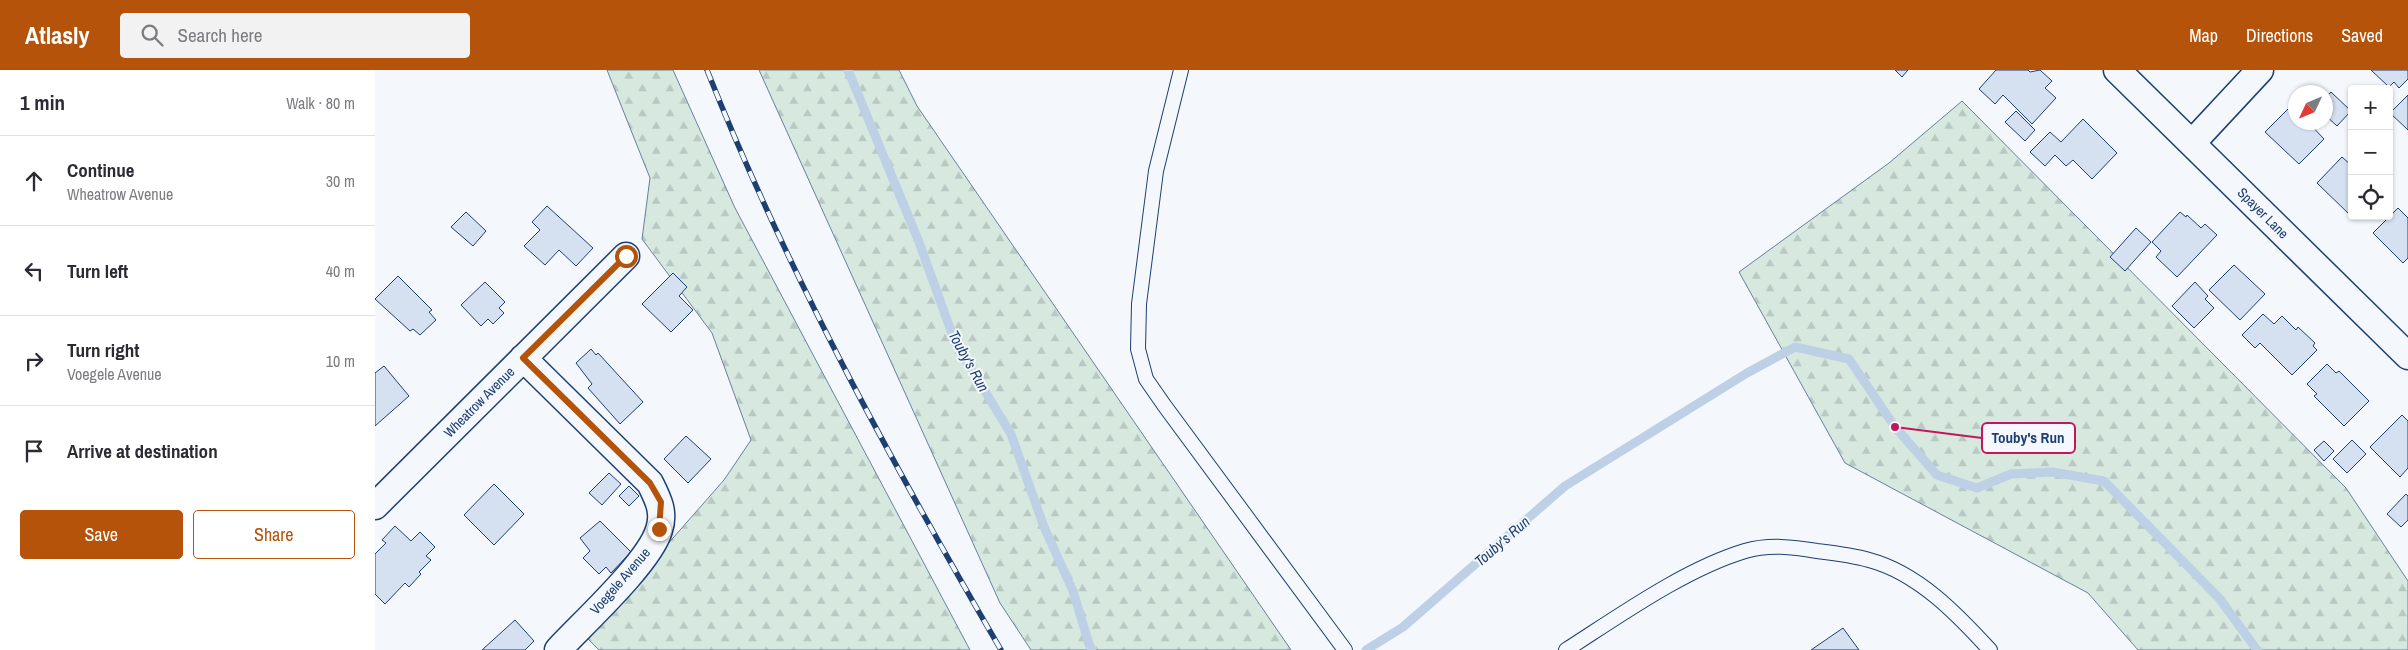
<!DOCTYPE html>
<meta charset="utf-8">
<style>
body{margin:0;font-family:"Archivo Narrow",sans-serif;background:#f2f2f3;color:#2b2b33}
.controls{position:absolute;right:15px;top:15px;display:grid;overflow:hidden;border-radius:5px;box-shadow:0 1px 4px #0004}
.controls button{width:45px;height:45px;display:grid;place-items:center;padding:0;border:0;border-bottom:1px solid #e1e1e2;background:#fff;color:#2b2b33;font:25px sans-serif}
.compass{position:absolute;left:1913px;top:15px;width:45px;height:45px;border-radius:50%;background:#fff;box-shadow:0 1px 4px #0004;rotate:226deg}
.stop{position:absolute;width:15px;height:15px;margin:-11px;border:4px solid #b45309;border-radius:50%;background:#fff}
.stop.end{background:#b45309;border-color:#fff;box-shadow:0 1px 5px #0008}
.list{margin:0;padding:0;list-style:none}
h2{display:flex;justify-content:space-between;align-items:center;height:65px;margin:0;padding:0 20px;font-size:21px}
h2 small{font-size:16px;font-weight:400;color:#7c7c81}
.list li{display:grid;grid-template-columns:32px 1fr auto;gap:15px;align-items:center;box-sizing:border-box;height:90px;padding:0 20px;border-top:1px solid #e1e1e2}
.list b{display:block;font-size:19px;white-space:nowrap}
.list p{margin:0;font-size:16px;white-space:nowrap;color:#7c7c81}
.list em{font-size:16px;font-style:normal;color:#7c7c81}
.actions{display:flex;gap:10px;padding:15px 20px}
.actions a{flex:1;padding:11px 0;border:1px solid #b45309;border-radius:5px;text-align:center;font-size:18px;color:#b45309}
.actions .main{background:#b45309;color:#fff}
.icon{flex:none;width:28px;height:28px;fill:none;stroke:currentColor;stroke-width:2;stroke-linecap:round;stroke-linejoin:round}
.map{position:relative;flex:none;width:2033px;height:580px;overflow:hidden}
header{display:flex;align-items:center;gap:30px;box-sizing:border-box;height:70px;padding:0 25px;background:#b45309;color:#fff}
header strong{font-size:24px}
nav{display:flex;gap:28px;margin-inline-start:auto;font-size:18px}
.search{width:350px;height:45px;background:#f2f2f3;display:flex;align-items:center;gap:12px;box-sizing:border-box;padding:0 18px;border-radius:5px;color:#7c7c81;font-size:19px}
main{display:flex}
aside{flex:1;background:#fff}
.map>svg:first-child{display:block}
.forest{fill:url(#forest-firs);stroke:#687fa3}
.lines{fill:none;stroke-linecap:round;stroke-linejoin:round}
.stream{stroke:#bed0e5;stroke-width:9}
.building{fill:#d5e0f0;stroke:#1d3f73}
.lane-casing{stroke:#1d3f73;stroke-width:16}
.street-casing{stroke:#1d3f73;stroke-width:29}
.lane{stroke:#f4f7fb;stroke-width:14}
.street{stroke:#f4f7fb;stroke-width:26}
.rail-casing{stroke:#1d3f73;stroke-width:5.5}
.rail{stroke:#f4f7fb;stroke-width:4;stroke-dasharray:11;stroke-linecap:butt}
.route{stroke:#b45309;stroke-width:6}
.labels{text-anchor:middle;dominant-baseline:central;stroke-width:4;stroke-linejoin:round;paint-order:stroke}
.street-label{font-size:14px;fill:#1d3f73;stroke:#f4f7fb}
.water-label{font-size:15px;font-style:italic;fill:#1d3f73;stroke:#f4f7fb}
.leader{fill:none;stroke:#c2185b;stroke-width:2}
.callout-dot{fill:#c2185b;stroke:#f4f7fb;stroke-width:2}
.callout{fill:#f4f7fb;stroke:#c2185b;stroke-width:2}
.callout-label{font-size:15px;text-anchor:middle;font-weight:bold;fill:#1d3f73}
</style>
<header>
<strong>Atlasly</strong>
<div class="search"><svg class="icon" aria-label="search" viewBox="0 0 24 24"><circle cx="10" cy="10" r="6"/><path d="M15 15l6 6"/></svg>Search here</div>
<nav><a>Map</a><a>Directions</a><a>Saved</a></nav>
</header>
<main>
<aside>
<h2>1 min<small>Walk · 80 m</small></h2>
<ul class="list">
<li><svg class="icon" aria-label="ahead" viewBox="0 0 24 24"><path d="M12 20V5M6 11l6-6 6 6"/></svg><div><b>Continue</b><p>Wheatrow Avenue</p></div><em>30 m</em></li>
<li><svg class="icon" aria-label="left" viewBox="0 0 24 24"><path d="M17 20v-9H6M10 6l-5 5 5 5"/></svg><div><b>Turn left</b></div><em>40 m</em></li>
<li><svg class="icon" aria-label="right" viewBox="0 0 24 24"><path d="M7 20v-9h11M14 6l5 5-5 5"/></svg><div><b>Turn right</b><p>Voegele Avenue</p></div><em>10 m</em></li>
<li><svg class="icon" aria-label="arrive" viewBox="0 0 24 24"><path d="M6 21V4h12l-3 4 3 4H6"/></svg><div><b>Arrive at destination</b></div></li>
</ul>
<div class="actions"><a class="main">Save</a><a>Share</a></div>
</aside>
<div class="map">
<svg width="2033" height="580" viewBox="0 0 2033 580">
<defs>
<pattern id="forest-firs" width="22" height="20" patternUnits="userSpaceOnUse" patternTransform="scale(1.25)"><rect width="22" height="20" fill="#d7e8df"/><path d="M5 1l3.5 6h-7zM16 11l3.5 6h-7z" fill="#b8c8c3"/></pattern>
</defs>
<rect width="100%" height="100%" fill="#f4f7fb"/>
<path class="forest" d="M232,0H298L360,138L595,580H224L211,567L349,410L376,370L337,263L267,169L275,108Z
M384,0H524L542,36L916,580H656L625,533Z
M1587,31L1971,418L2033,511V580H1763L1713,523L1470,393L1364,202L1514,93Z"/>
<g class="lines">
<path class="stream" d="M473,0L544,172L580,272L636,364L669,457L698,521L714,574L717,580
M991,580L1028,557L1190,416L1372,303L1420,277L1474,289L1520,357L1562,405L1602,418L1636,404L1677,402L1729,411L1844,528L1882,580"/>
</g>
<path class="building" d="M1520,0H1533L1527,7Z
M1621,0H1653L1655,2L1665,0L1677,11L1670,18L1681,28L1657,54L1628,25L1620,34L1604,19Z
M1996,0H2033V9L2024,18L2019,12L2014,17Z
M1956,22L1976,41L1962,56L1950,45V28Z
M2033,25V60L2015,43Z
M1916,36L1920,41V52H1933L1949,69L1924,94L1890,62Z
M1641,41L1660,60L1650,71L1630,52Z
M1708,49L1742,83L1717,109L1698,90L1691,96L1680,85L1670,96L1655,82L1675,62L1686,72Z
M1967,87L1977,96L1976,146L1942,113Z
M172,136L218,178L201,196L184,180L170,195L149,176L165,160L157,152Z
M2023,138L2033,148V188L2028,193L1998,163Z
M91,142L111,161L98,176L76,157Z
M1805,142L1811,147L1812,145L1826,158L1830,154L1842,165L1802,207L1781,187L1786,181L1777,172Z
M1761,158L1776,172L1750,201L1735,187Z
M1859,195L1890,224L1865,250L1834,220Z
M298,203L312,217L304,226L318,240L296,262L267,234Z
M23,206L57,240L54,242L61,250L45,265L38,259L35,261L0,229Z
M110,212L130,232L124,238L129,243L118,254L113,249L106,256L86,235Z
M1820,212L1833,226L1830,229L1839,238L1819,258L1797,236Z
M1888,244L1899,254L1907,246L1921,260L1923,257L1940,273L1938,276L1942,280L1917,305L1885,273L1880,278L1867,265Z
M216,279L221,285L223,283L268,332L245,354L213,318L217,314L201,293Z
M1952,294L1961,303L1964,301L1994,331L1969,356L1939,326L1942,324L1932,314Z
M9,296L34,326L0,356V303Z
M2027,345L2033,351V398L2025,407L1995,377Z
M311,366L336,389L313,413L289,389Z
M1977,370L1991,384L1972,403L1958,389Z
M1949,371L1959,381L1949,391L1939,380Z
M234,403L246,414L227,435L214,423Z
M119,414L149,444L119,475L89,445Z
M254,416L264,426L254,436L244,426Z
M2031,424L2033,426V450L2026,457L2012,444Z
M225,451L256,482L236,503L231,497L224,504L208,488L215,481L205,468Z
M20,456L36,471L45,462L60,477L51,486L56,490L44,502L46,504L34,517L30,513L10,534L0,524V484L11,473L7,470Z
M140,550L159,571L150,580H107Z
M1468,558L1484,580H1436Z"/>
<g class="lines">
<g class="lane-casing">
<path id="lane" d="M806,0L781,101L764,234L763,279L771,309L789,335L970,580
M1191,580C1244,546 1310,499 1370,481C1394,474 1418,477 1442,481C1459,483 1477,485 1494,490C1543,503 1582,544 1615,580"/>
</g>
<g class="street-casing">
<path id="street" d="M1742,0L2033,286
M1817,73L1885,0
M148,288L275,413C283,429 290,442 284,460C274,493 208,553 183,580
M0,436L251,186"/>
</g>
<use href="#lane" class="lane"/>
<use href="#street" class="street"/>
<g class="rail-casing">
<path id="rail" d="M332,0C412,202 517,393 626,580"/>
</g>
<use href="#rail" class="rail"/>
</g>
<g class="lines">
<path class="route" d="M251,186L148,288L275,413L286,432L284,459"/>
</g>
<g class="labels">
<g class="street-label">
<text transform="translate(1888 143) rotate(45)">Spayer Lane</text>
<text transform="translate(104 332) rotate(-45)">Wheatrow Avenue</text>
<text transform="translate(245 511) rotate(-49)">Voegele Avenue</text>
</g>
<g class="water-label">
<text transform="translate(594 291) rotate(61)">Touby's Run</text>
<text transform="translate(1127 471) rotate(-41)">Touby's Run</text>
</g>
</g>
<path class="leader" d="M1520 357L1607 368"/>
<circle class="callout-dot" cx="1520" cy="357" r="5"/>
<rect class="callout" x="1607" y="353" width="93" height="30" rx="5"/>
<g class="callout-label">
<text x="1653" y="373">Touby's Run</text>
</g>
</svg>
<div class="controls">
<button>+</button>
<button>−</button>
<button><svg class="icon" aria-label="locate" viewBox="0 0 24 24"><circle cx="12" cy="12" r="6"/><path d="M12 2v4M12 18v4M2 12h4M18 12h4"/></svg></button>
</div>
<svg class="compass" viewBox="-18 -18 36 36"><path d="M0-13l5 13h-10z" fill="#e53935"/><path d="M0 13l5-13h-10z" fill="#7c7c81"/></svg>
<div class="stop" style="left:251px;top:186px"></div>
<div class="stop end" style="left:284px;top:459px"></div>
</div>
</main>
